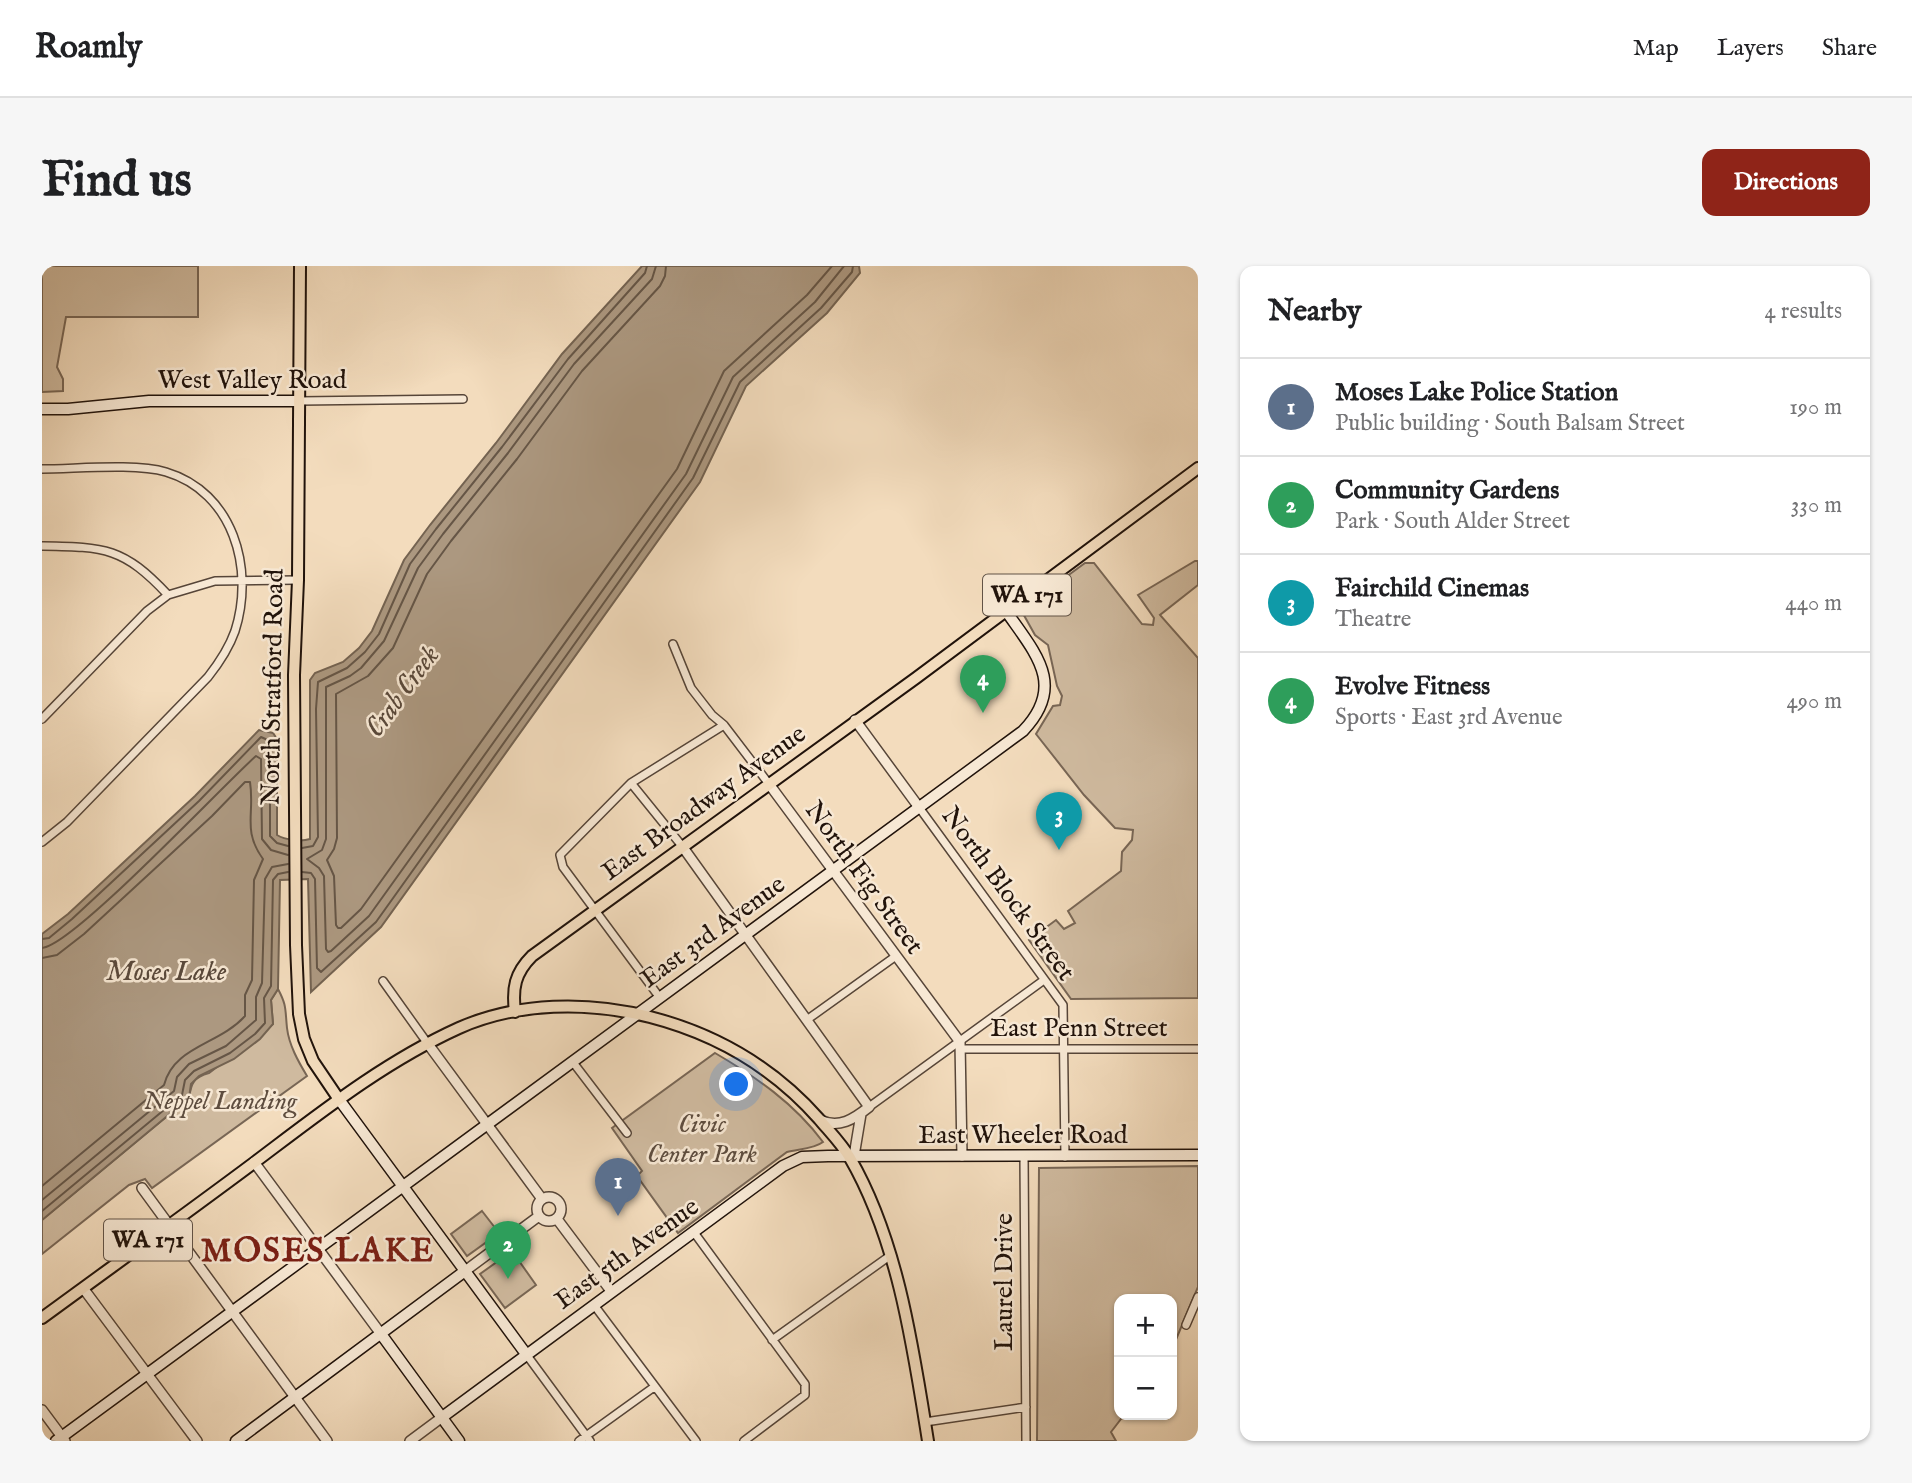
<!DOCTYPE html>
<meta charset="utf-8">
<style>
body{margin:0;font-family:"IM FELL English",serif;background:#f6f6f6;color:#202124}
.controls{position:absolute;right:21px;bottom:21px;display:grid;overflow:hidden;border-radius:14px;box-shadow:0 2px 5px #0004}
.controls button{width:63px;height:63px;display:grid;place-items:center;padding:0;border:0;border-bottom:2px solid #e0e0e0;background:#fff;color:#202124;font:35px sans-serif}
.you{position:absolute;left:695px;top:819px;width:24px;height:24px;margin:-18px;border:5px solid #fff;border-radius:50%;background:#1a73e8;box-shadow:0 0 0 10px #1a73e833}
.badge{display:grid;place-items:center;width:46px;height:46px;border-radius:50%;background:#8f2418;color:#fff;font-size:23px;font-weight:700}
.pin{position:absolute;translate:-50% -58px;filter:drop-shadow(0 2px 4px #0008)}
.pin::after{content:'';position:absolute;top:37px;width:24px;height:21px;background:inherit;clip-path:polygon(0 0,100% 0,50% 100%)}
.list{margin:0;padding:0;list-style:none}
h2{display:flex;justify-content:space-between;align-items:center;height:91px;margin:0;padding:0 28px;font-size:30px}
h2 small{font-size:23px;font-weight:400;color:#757577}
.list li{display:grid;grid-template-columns:46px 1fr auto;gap:21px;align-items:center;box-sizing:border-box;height:98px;padding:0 28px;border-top:2px solid #e0e0e0}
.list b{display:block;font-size:26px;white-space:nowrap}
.list p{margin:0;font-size:23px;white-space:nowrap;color:#757577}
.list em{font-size:23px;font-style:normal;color:#757577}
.map{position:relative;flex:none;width:1156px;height:1175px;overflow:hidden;border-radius:14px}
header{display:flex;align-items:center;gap:42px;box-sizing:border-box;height:98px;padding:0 35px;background:#fff;border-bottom:2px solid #e0e0e0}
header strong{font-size:33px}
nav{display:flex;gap:38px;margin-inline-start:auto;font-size:24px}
.intro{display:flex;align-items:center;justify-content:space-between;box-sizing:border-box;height:168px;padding:0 42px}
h1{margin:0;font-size:49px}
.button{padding:18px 32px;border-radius:14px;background:#8f2418;color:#fff;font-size:24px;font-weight:700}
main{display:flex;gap:42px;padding:0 42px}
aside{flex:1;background:#fff;border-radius:14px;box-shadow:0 2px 5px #0004}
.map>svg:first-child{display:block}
.green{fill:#cfba9f;stroke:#786655;stroke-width:2}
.water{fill:#ac9880;stroke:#746351;stroke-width:2}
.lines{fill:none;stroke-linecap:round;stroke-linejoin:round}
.shore{stroke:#665646;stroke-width:2}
.minor-casing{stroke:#564538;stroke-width:10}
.tertiary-casing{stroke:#564538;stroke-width:12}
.secondary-casing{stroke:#21130b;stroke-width:13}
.primary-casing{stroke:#21130b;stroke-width:14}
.minor{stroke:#f7e8d4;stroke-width:7}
.tertiary{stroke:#f7e8d4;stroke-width:9}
.secondary{stroke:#f7e8d4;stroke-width:10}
.primary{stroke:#f3dcbd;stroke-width:10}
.labels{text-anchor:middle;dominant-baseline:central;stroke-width:5;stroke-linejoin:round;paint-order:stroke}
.shield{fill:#f7e8d4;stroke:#615347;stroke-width:2}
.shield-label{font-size:24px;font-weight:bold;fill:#21130b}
.street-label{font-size:26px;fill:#21130b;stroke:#f7e8d4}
.park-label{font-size:26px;font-style:italic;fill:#5e4d3f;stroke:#f7e8d4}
.water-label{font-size:28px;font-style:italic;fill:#59483a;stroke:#f7e8d4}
.district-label{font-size:33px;font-weight:bold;letter-spacing:2px;fill:#7a1f14;stroke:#f7e8d4}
</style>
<header>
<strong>Roamly</strong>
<nav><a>Map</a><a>Layers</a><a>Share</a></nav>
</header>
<div class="intro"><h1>Find us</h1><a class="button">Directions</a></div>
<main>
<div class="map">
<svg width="1156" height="1175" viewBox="0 0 1156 1175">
<rect width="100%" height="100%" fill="#f3dcbd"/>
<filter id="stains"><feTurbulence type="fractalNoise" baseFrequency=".00286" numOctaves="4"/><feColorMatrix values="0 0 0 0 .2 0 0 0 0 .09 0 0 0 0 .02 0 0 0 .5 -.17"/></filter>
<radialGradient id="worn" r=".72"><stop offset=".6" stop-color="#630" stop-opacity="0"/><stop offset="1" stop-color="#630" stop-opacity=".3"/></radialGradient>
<path class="green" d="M0,0H156V51H24L15,101L21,113V125L0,126Z
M1153,295H1156V319L1118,349L1156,392V732L1029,733L987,674L1014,654L1022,663L1033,657L1026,645L1079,605L1080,586L1090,574L1091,564L1073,562L1042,529L994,468L1011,440L1018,439L1020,430L1015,420L1006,379L993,369L979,344L1043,297H1052L1100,358L1111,359L1112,352L1096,329Z
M236,723C245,740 243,743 245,762C247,779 256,795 265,810L110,922L103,913L87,919L0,988V954L147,832C149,817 152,811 167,807L231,758L229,734Z
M673,787C714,811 752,837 781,876C772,883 756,883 745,886L636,967L595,910L600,905L570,862Z
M1156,900V1021L1130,1083V1033H1077V1149H1082L1069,1166L1074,1175H995L997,902Z
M440,945L457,967L425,990L409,968Z
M470,985L494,1019L463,1042L438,1008Z"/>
<path class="water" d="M600,0H817L818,7L785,47L704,120L658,216L339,661L269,726L266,613L238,614L236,723L229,734L231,758L218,773L192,793L157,810L149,818L147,832L0,954V668L26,648L153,530L217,464L231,467L235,473V569C243,574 259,576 268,573V414L273,407L301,396L317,382L330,365L362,294L388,259L454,177L520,88Z"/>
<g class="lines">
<path class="shore" d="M614,0L610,13L532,98L466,187L401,268L376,302L342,375L319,402L308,410L284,421V573L280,584L265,593L277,602L282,610L284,683L286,686L289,685L327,650L644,208L691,111L773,36L802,0
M624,0L623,10L618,20L540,105L475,193L409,275L385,308L351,382L326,410L294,428L295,572L292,583L285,594L292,610L294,659L296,662H299L319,643L635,203L682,105L765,29L790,0
M260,582L271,580L276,571L274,443L276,416L305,402L323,386L337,368L368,298L394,263L460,181L526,93L603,7L605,0
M260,606L269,607L273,613L275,702L279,706L334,656L651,212L698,116L779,42L810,6L811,0
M0,673L7,672L30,653L157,535L219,471L228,475V570L235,577L246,580
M0,682C31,680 181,519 214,490L219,493L220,573L229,584L246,589
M0,692L15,689L42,668L170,550L203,516H208C213,548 200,564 221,593L212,614L210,714L203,729V750C177,779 132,780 122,819L0,920
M0,934L132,825L135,811L147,798L184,780L214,754V731L220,717L223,613L230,601L246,598
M0,945L140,829L143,814L152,805L188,787L213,768L223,757L222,732L229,720L231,614L236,608L246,606"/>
<g class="minor-casing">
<path id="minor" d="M258,135L421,133
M0,203C34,203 93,197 124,206C191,226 213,302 193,365C187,382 177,397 166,411L25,556L0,576
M0,280C63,281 81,281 126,329
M631,378L649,422L670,449L682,459L727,518
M0,453L105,345L126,329L173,315L256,314
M589,517L640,580
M876,540L1021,739L1023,891
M341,715L386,778
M618,732L521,601L518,589L589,517L682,459
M766,753L854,690
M918,783H1156
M530,795L585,867
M827,841L1002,714
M982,890L984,1175
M651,965L763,1118V1129L702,1175
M552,1039L654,1175
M1144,1059L1156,1031
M730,1074L849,989
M484,1088L548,1175
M883,1156L984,1141
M537,1175L612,1121"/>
</g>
<g class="tertiary-casing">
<path id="tertiary" d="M813,454L876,540
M727,518L918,776L920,890
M640,580L827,841C812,853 797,863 778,854
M386,778L500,933
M812,890L819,848
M212,896L339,1068
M100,922L285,1175
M495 943a12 12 0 1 1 24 0a12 12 0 1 1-24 0Z
M515,953L569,1025
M423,1005L497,950
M41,1022L155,1175
M0,1144L23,1175
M368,1175L399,1152"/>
</g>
<g class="secondary-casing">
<path id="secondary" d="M0,143H26L107,135H258
M296,832L484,1088
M339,1068L417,1175
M399,1152L741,900L760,891L786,890L1156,889
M14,1175L981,465C1025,419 993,387 964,345
M194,1175L423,1005"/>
</g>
<g class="primary-casing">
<path id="primary" d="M258,0L256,314L252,409L254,679L257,748L262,773L271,795L296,832
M473,746C470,722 473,707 490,690L874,412L1156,202
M0,1052C71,1000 142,949 213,896C278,847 342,796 417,762C476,736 546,735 608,751C674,768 731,801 777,853C787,865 800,878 808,892C856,975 871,1081 886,1175"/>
</g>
<use href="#minor" class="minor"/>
<use href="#tertiary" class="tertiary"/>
<use href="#secondary" class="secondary"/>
<use href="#primary" class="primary"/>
</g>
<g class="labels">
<g class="shield">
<rect x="941" y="308.5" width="88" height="41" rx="5"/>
<rect x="62" y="953.5" width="88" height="41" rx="5"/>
</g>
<g class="shield-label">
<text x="985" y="329">WA 171</text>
<text x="106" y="974">WA 171</text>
</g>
<g class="street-label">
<text x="210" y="114">West Valley Road</text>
<text transform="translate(231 421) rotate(-89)">North Stratford Road</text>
<text transform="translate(662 537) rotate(-36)">East Broadway Avenue</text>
<text transform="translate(822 612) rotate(54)">North Fig Street</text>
<text transform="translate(966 628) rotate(54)">North Block Street</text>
<text transform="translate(671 666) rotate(-36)">East 3rd Avenue</text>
<text x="1037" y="762">East Penn Street</text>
<text x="981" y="869">East Wheeler Road</text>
<text transform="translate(585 988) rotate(-36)">East 5th Avenue</text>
<text transform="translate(962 1016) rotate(-90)">Laurel Drive</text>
</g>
<g class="park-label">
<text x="178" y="835">Neppel Landing</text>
<text x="660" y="858">Civic<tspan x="660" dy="30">Center Park</tspan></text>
</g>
<g class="water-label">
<text transform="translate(361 426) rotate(-54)">Crab Creek</text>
<text x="124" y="706">Moses Lake</text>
</g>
<g class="district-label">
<text x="276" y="986">MOSES LAKE</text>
</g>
</g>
<rect width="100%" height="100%" filter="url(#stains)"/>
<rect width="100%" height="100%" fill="url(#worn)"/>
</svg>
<div class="controls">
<button>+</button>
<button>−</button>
</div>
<div class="you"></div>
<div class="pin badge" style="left:576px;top:950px;background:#5c6f8a">1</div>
<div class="pin badge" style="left:466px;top:1013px;background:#2e9e5b">2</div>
<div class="pin badge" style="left:1017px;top:584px;background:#0f9aa8">3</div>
<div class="pin badge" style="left:941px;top:447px;background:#2e9e5b">4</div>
</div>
<aside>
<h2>Nearby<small>4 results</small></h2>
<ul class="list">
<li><span class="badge" style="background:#5c6f8a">1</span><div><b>Moses Lake Police Station</b><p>Public building · South Balsam Street</p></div><em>190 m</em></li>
<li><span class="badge" style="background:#2e9e5b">2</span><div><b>Community Gardens</b><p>Park · South Alder Street</p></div><em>330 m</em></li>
<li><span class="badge" style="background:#0f9aa8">3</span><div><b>Fairchild Cinemas</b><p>Theatre</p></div><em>440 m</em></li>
<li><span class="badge" style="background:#2e9e5b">4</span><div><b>Evolve Fitness</b><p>Sports · East 3rd Avenue</p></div><em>490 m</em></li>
</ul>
</aside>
</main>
